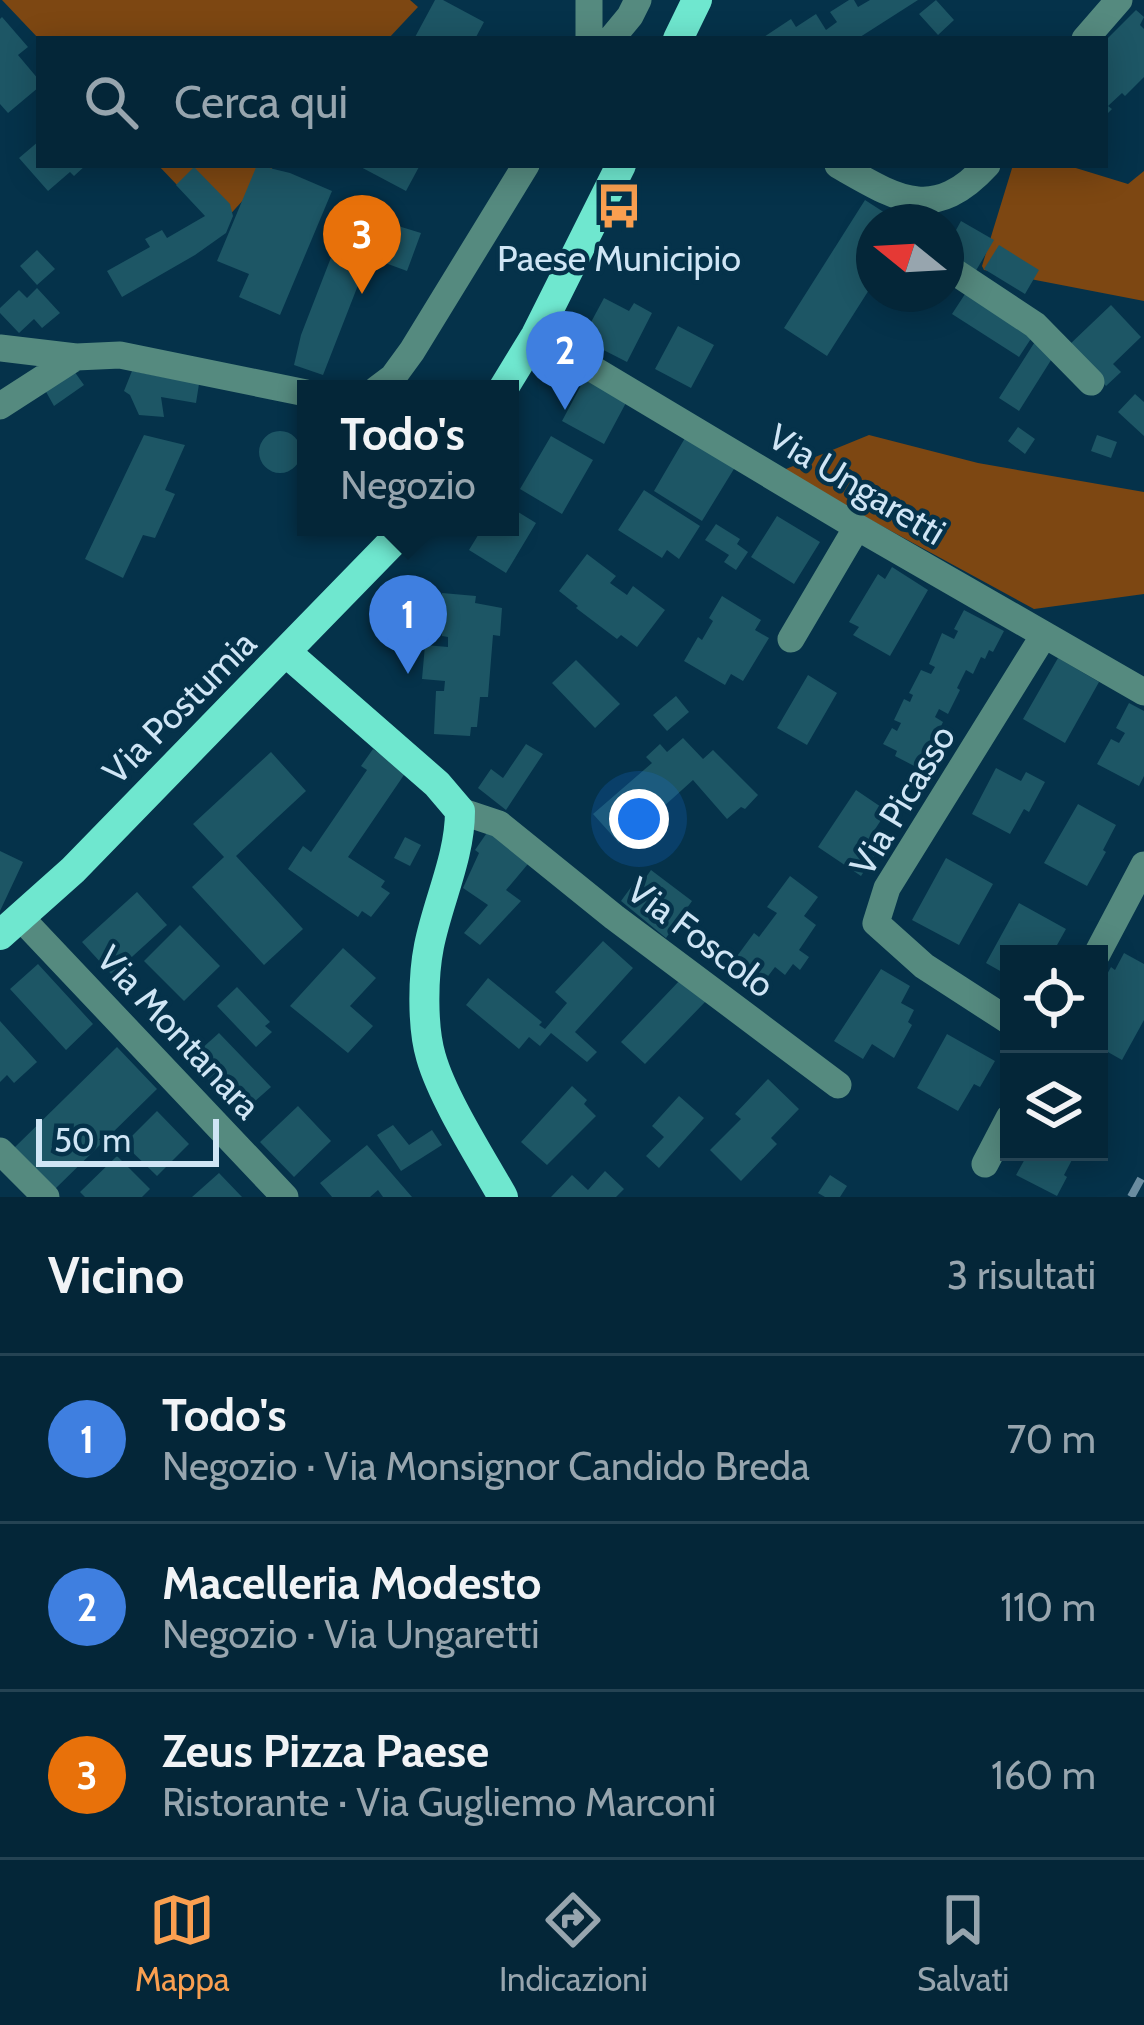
<!DOCTYPE html>
<html lang="it">
<meta charset="utf-8">
<style>
body{margin:0;font-family:Cabin,sans-serif;background:#0d2e40;color:#f1f3f6}
.controls{position:absolute;right:36px;bottom:36px;display:grid;overflow:hidden;border-radius:0px;box-shadow:0 6px 30px #0003}
.controls button{width:108px;height:108px;display:grid;place-items:center;padding:0;border:0;border-bottom:3px solid #254353;background:#042638;color:#f1f3f6;font:60px sans-serif}
.compass{position:absolute;left:856px;top:204px;width:108px;height:108px;border-radius:50%;background:#042638;box-shadow:0 6px 30px #0003;rotate:288deg}
.scale{position:absolute;left:36px;bottom:30px;width:183px;box-sizing:border-box;padding-left:12px;border:6px solid #cfe5f5;border-top:0;font-size:33px;line-height:42px;white-space:nowrap;color:#cfe5f5;-webkit-text-stroke:9px #05324a;paint-order:stroke}
.you{position:absolute;left:639px;top:819px;width:42px;height:42px;margin:-30px;border:9px solid #fff;border-radius:50%;background:#1a73e8;box-shadow:0 0 0 18px #1a73e833}
.badge{display:grid;place-items:center;width:78px;height:78px;border-radius:50%;background:#fa9f50;color:#fff;font-size:39px;font-weight:700}
.pin{position:absolute;translate:-50% -99px;filter:drop-shadow(0 3px 6px #0008)}
.pin::after{content:'';position:absolute;top:63px;width:42px;height:36px;background:inherit;clip-path:polygon(0 0,100% 0,50% 100%)}
.popup{position:absolute;left:297px;top:380px;width:222px;height:156px;box-sizing:border-box;display:grid;place-content:center;border-radius:0px;background:#042638;filter:drop-shadow(0 3px 9px #0005);font-size:39px;white-space:nowrap;color:#97a5ae}
.popup b{font-size:45px;color:#f1f3f6}
.popup::after{content:'';position:absolute;left:50%;top:100%;margin-left:-24px;border:24px solid transparent;border-top-color:#042638}
.list{margin:0;padding:0;list-style:none}
h2{display:flex;justify-content:space-between;align-items:center;height:156px;margin:0;padding:0 48px;font-size:51px}
h2 small{font-size:39px;font-weight:400;color:#97a5ae}
.list li{display:grid;grid-template-columns:78px 1fr auto;gap:36px;align-items:center;box-sizing:border-box;height:168px;padding:0 48px;border-top:3px solid #254353}
.list b{display:block;font-size:45px;white-space:nowrap}
.list p{margin:0;font-size:39px;white-space:nowrap;color:#97a5ae}
.list em{font-size:39px;font-style:normal;color:#97a5ae}
.icon{flex:none;width:66px;height:66px;fill:none;stroke:currentColor;stroke-width:2;stroke-linecap:round;stroke-linejoin:round}
.map{position:relative;flex:none;width:1144px;height:1197px;overflow:hidden}
.search{position:absolute;background:#042638;box-shadow:0 6px 30px #0003;left:36px;right:36px;top:36px;height:132px;display:flex;align-items:center;gap:30px;box-sizing:border-box;padding:0 42px;border-radius:0px;color:#97a5ae;font-size:45px}
.sheet{height:660px;background:#042638}
nav{display:flex;justify-content:space-around;align-items:center;box-sizing:border-box;height:168px;border-top:3px solid #254353;background:#042638;font-size:33px;color:#97a5ae}
nav a{display:grid;justify-items:center;gap:6px}
nav .on{color:#fa9f50}
.map>svg:first-child{display:block}
.green{fill:#7d4712}
.building{fill:#1d5665}
.lines{fill:none;stroke-linecap:round;stroke-linejoin:round}
.minor{stroke:#558a7f;stroke-width:27}
.major{stroke:#6fe7cf;stroke-width:30}
.rail{stroke:#6a8ca0;stroke-width:8;stroke-dasharray:21 21;stroke-linecap:butt}
.labels{text-anchor:middle;dominant-baseline:central;stroke-width:9;stroke-linejoin:round;paint-order:stroke}
.poi-label{font-size:36px;fill:#cfe5f5;stroke:#05324a}
.street-label{font-size:36px;fill:#cfe5f5;stroke:#05324a}
</style>
<div class="map">
<svg width="1144" height="1197" viewBox="0 0 1144 1197">
<rect width="100%" height="100%" fill="#05324a"/>
<path class="green" d="M2,0H410L418,7L388,39H39Z
M158,165H275L215,231L216,226Z
M1013,165H1066L1128,184L1144,171V301L984,270L982,266Z
M869,435L978,463L1144,492V594L1034,609L781,471Z"/>
<path class="building" d="M435,0H443L484,22L475,39H414Z
M849,0H854L858,7L870,0H918L857,39H761L791,19L796,27L816,14L826,30L837,22L830,12Z
M936,0L954,20L938,35L919,14Z
M1136,10L1144,17L1140,25L1144,29V77L1125,96L1122,93L1108,106L1112,109L1105,116V41Z
M2,17L28,47L18,55L39,80V87L8,113L0,104V19Z
M39,141V165H86L74,176L70,172L48,191L19,158Z
M257,165L290,173L332,191L280,315L239,297L249,274L217,261Z
M357,165H420L406,191Z
M194,167L230,204L233,216L226,233L195,255L122,297L107,271L150,247L145,239L162,230L167,238L205,216L176,185Z
M865,200L899,222H874V282L827,356L784,328Z
M349,211L421,233L407,271L369,257L323,375L294,365L301,335Z
M961,221L994,240L974,274L946,258V248Z
M999,245L1039,270L1025,294L984,269Z
M37,250L55,269L37,285L20,266Z
M37,288L60,313L42,328L34,319L19,333L0,313V308L19,290L27,298Z
M967,291L1034,334L1019,357L952,314Z
M604,298L629,311L634,303L652,313L627,362L582,339Z
M1111,305L1141,337L1113,364L1121,372L1106,386L1068,346Z
M678,326L714,345L691,388L655,369Z
M1038,337L1058,349L1019,411L999,398Z
M74,371L84,385L54,406L45,390Z
M132,371L199,384L196,403L161,397L164,417L139,415L130,395L124,391Z
M586,376L628,399L604,444L562,421Z
M1135,394L1144,402V436L1118,412Z
M1018,427L1035,439L1025,454L1008,441Z
M259 452a21 21 0 1 1 42 0a21 21 0 1 1-42 0Z
M144,435L185,445L165,490L175,494L155,538L143,535L123,578L85,559Z
M1097,435L1117,442L1111,458L1091,451Z
M551,436L593,460L562,514L520,489Z
M685,438L737,464L702,521L654,491Z
M644,490L700,526L679,559L667,550L662,558L618,530Z
M510,507L536,523L506,573L469,550L483,527H510Z
M777,516L820,542L794,584L751,557Z
M716,524L740,539L737,544L748,552L736,570L724,562L729,555L705,540Z
M587,554L616,576L610,583L627,595L633,586L665,610L637,647L621,635L617,639L576,608L578,606L559,591Z
M892,567L928,590L890,656L853,635L859,627L849,622L878,574L885,579Z
M442,593L476,596L475,603L502,608L500,636L493,635L488,697H480L477,727H471L470,736L434,734L436,691H444L445,681L422,679L425,645L448,647V637L442,636Z
M722,596L761,620L755,630L769,638L743,681L731,674L725,685L684,661L698,637L702,640L713,621L709,618Z
M964,610L1004,631L993,652L989,650L985,659L981,657L973,674L966,670L957,688L960,690L948,714L939,709L935,717L943,722L920,769L895,756L897,751L883,744L892,728L897,731L901,723L894,720L904,699L910,702L913,695L909,693L921,670L931,674L935,667L929,664L942,633L954,639L958,631L954,629Z
M1058,658L1099,682L1065,743L1023,719Z
M576,660L620,704L595,728L552,683Z
M808,675L837,693L807,745L777,728Z
M676,696L689,712L667,731L653,715Z
M1129,703L1144,711V776L1139,786L1097,764L1111,739L1119,743L1125,733L1116,728Z
M683,738L703,759L713,750L758,795L745,809L741,807L727,819L693,780L652,817L655,820L637,836L632,831L619,843L593,814L652,763L646,757L660,744L667,752Z
M526,744L543,754L506,810L478,788L491,769L503,778Z
M373,749L406,772L348,857L385,881L381,887L390,893L371,917L362,911L358,917L288,869L303,846L311,852L367,770L361,766Z
M271,752L306,791L236,856L303,929L264,965L192,887L224,857L193,824Z
M996,768L1021,781L1026,772L1045,782L1029,812L1024,809L1010,834L972,814Z
M856,790L887,811L866,843L862,841L859,846L874,856L861,876L818,847Z
M1078,804L1116,825L1103,850L1106,852L1087,886L1044,863Z
M493,824L533,858L506,890L521,901L480,945L464,933L488,905L463,888L479,853L475,850Z
M405,837L421,845L410,866L394,858Z
M0,851L23,862L0,911Z
M946,858L993,884L959,945L912,920Z
M651,870L692,901L666,938L621,901L637,879L642,883Z
M790,876L818,897L804,916L816,925L799,950L809,957L800,970L793,964L785,975L775,967L762,984L732,963L754,933L759,937L777,913L767,907Z
M137,892L167,925L112,975L82,942Z
M1019,903L1066,929L1052,954H1009V976L986,963Z
M180,925L220,966L184,1001L144,961Z
M603,941L633,968L575,1032L597,1052L587,1062L551,1033L540,1046L529,1037L519,1049L466,1005L488,978L542,1022L539,1025L545,1029L567,1003L555,992Z
M343,948L376,978L350,1006L373,1026L348,1053L290,1006Z
M1124,953L1144,964V1020L1122,1060L1099,1047V989L1111,967L1115,970Z
M38,964L93,1024L66,1050L10,989Z
M881,969L910,986L901,1003L914,1010L908,1022L912,1025L894,1058L872,1044L863,1059L834,1041Z
M682,978L706,1001L645,1064L621,1042Z
M237,987L270,1022L265,1026L272,1032L256,1047L217,1006Z
M0,1021L37,1062L14,1083L7,1075L0,1082Z
M219,1033L271,1087L239,1115L190,1059Z
M947,1034L995,1061L980,1087L974,1084L958,1111L917,1088Z
M117,1047L157,1089L54,1190L14,1148Z
M768,1079L799,1109L771,1138L777,1144L741,1181L710,1150L741,1119L735,1114Z
M572,1086L587,1100L584,1104L596,1116L547,1165L521,1142Z
M679,1096L704,1118L659,1168L646,1156L664,1137L652,1126Z
M298,1106L331,1141L294,1177L260,1142Z
M157,1111L189,1144L157,1176L124,1144Z
M393,1125L409,1145L432,1130L442,1145L401,1171L377,1135Z
M367,1145L412,1197H383L378,1190L370,1197H332L320,1183Z
M1025,1152H1080L1077,1158L1074,1156L1064,1175L1067,1177L1057,1196L1016,1175L1026,1157L1023,1155Z
M117,1156L150,1189L142,1197H85L80,1192Z
M605,1171L624,1189L616,1197H551L572,1175L588,1190Z
M219,1173L242,1197H192Z
M830,1175L847,1186L840,1197H825L818,1193Z"/>
<g class="lines">
<path class="minor" d="M589,0V39
M611,39L630,16L638,0
M1085,39L1119,0
M838,165C896,198 933,224 987,165
M946,266L1035,325L1091,382
M536,335L857,527L1144,692
M0,348L76,357L120,355L306,393
M377,389L393,377L412,351L526,165
M0,406L76,357
M791,639L857,527
M460,811L499,824L614,917L838,1085
M20,917L285,1197
M1097,954L1144,865
M1009,1021L924,966L876,923L887,888L1044,635
M0,1151L46,1197
M985,1164L1009,1118"/>
<path class="major" d="M678,39L697,0
M503,389L536,335L621,165
M287,653L437,784L460,811C460,857 438,901 429,946C423,976 422,1027 431,1057C443,1099 481,1158 503,1197
M0,935L73,870L407,527"/>
<path class="rail" d="M1131,1197L1144,1173"/>
</g>
<defs>
<g id="bus-bare" transform="scale(3.6)"><path d="M-5-6H5V4H4V6H2V4H-2V6H-4V4H-5ZM-3.5-4V0h7V-4ZM-3.5 1.2v1.5H-2V1.2ZM2 1.2v1.5H3.5V1.2Z" fill="#fa9f50" stroke="#05324a" stroke-width="2.5" paint-order="stroke"/></g>
</defs>
<g fill-rule="evenodd">
<use href="#bus-bare" x="619" y="206"/>
</g>
<g class="labels">
<g class="poi-label">
<text x="619" y="258">Paese Municipio</text>
</g>
<g class="street-label">
<text transform="translate(857 484) rotate(31)">Via Ungaretti</text>
<text transform="translate(179 707) rotate(-45)">Via Postumia</text>
<text transform="translate(902 800) rotate(-59)">Via Picasso</text>
<text transform="translate(701 937) rotate(37)">Via Foscolo</text>
<text transform="translate(179 1032) rotate(47)">Via Montanara</text>
</g>
</g>
</svg>
<div class="controls">
<button><svg class="icon" aria-label="locate" viewBox="0 0 24 24"><circle cx="12" cy="12" r="6"/><path d="M12 2v4M12 18v4M2 12h4M18 12h4"/></svg></button>
<button><svg class="icon" aria-label="layers" viewBox="0 0 24 24"><path d="M12 4l9 5-9 5-9-5zM3 14l9 5 9-5"/></svg></button>
</div>
<svg class="compass" viewBox="-18 -18 36 36"><path d="M0-13l5 13h-10z" fill="#e53935"/><path d="M0 13l5-13h-10z" fill="#97a5ae"/></svg>
<div class="scale">50 m</div>
<div class="you"></div>
<div class="pin badge" style="left:408px;top:674px;background:#3f7fe0">1</div>
<div class="popup"><b>Todo's</b>Negozio</div>
<div class="pin badge" style="left:565px;top:410px;background:#3f7fe0">2</div>
<div class="pin badge" style="left:362px;top:294px;background:#e8710a">3</div>
<div class="search"><svg class="icon" aria-label="search" viewBox="0 0 24 24"><circle cx="10" cy="10" r="6"/><path d="M15 15l6 6"/></svg>Cerca qui</div>
</div>
<section class="sheet">
<h2>Vicino<small>3 risultati</small></h2>
<ul class="list">
<li><span class="badge" style="background:#3f7fe0">1</span><div><b>Todo's</b><p>Negozio · Via Monsignor Candido Breda</p></div><em>70 m</em></li>
<li><span class="badge" style="background:#3f7fe0">2</span><div><b>Macelleria Modesto</b><p>Negozio · Via Ungaretti</p></div><em>110 m</em></li>
<li><span class="badge" style="background:#e8710a">3</span><div><b>Zeus Pizza Paese</b><p>Ristorante · Via Gugliemo Marconi</p></div><em>160 m</em></li>
</ul>
</section>
<nav>
<a class="on"><svg class="icon" aria-label="map" viewBox="0 0 24 24"><path d="M3 6l6-2 6 2 6-2v14l-6 2-6-2-6 2zM9 4v14M15 6v14"/></svg>Mappa</a>
<a><svg class="icon" aria-label="directions" viewBox="0 0 24 24"><path d="M12 3l9 9-9 9-9-9zM9 14v-3h6M13 9l2 2-2 2"/></svg>Indicazioni</a>
<a><svg class="icon" aria-label="saved" viewBox="0 0 24 24"><path d="M7 4h10v16l-5-4-5 4z"/></svg>Salvati</a>
</nav>
